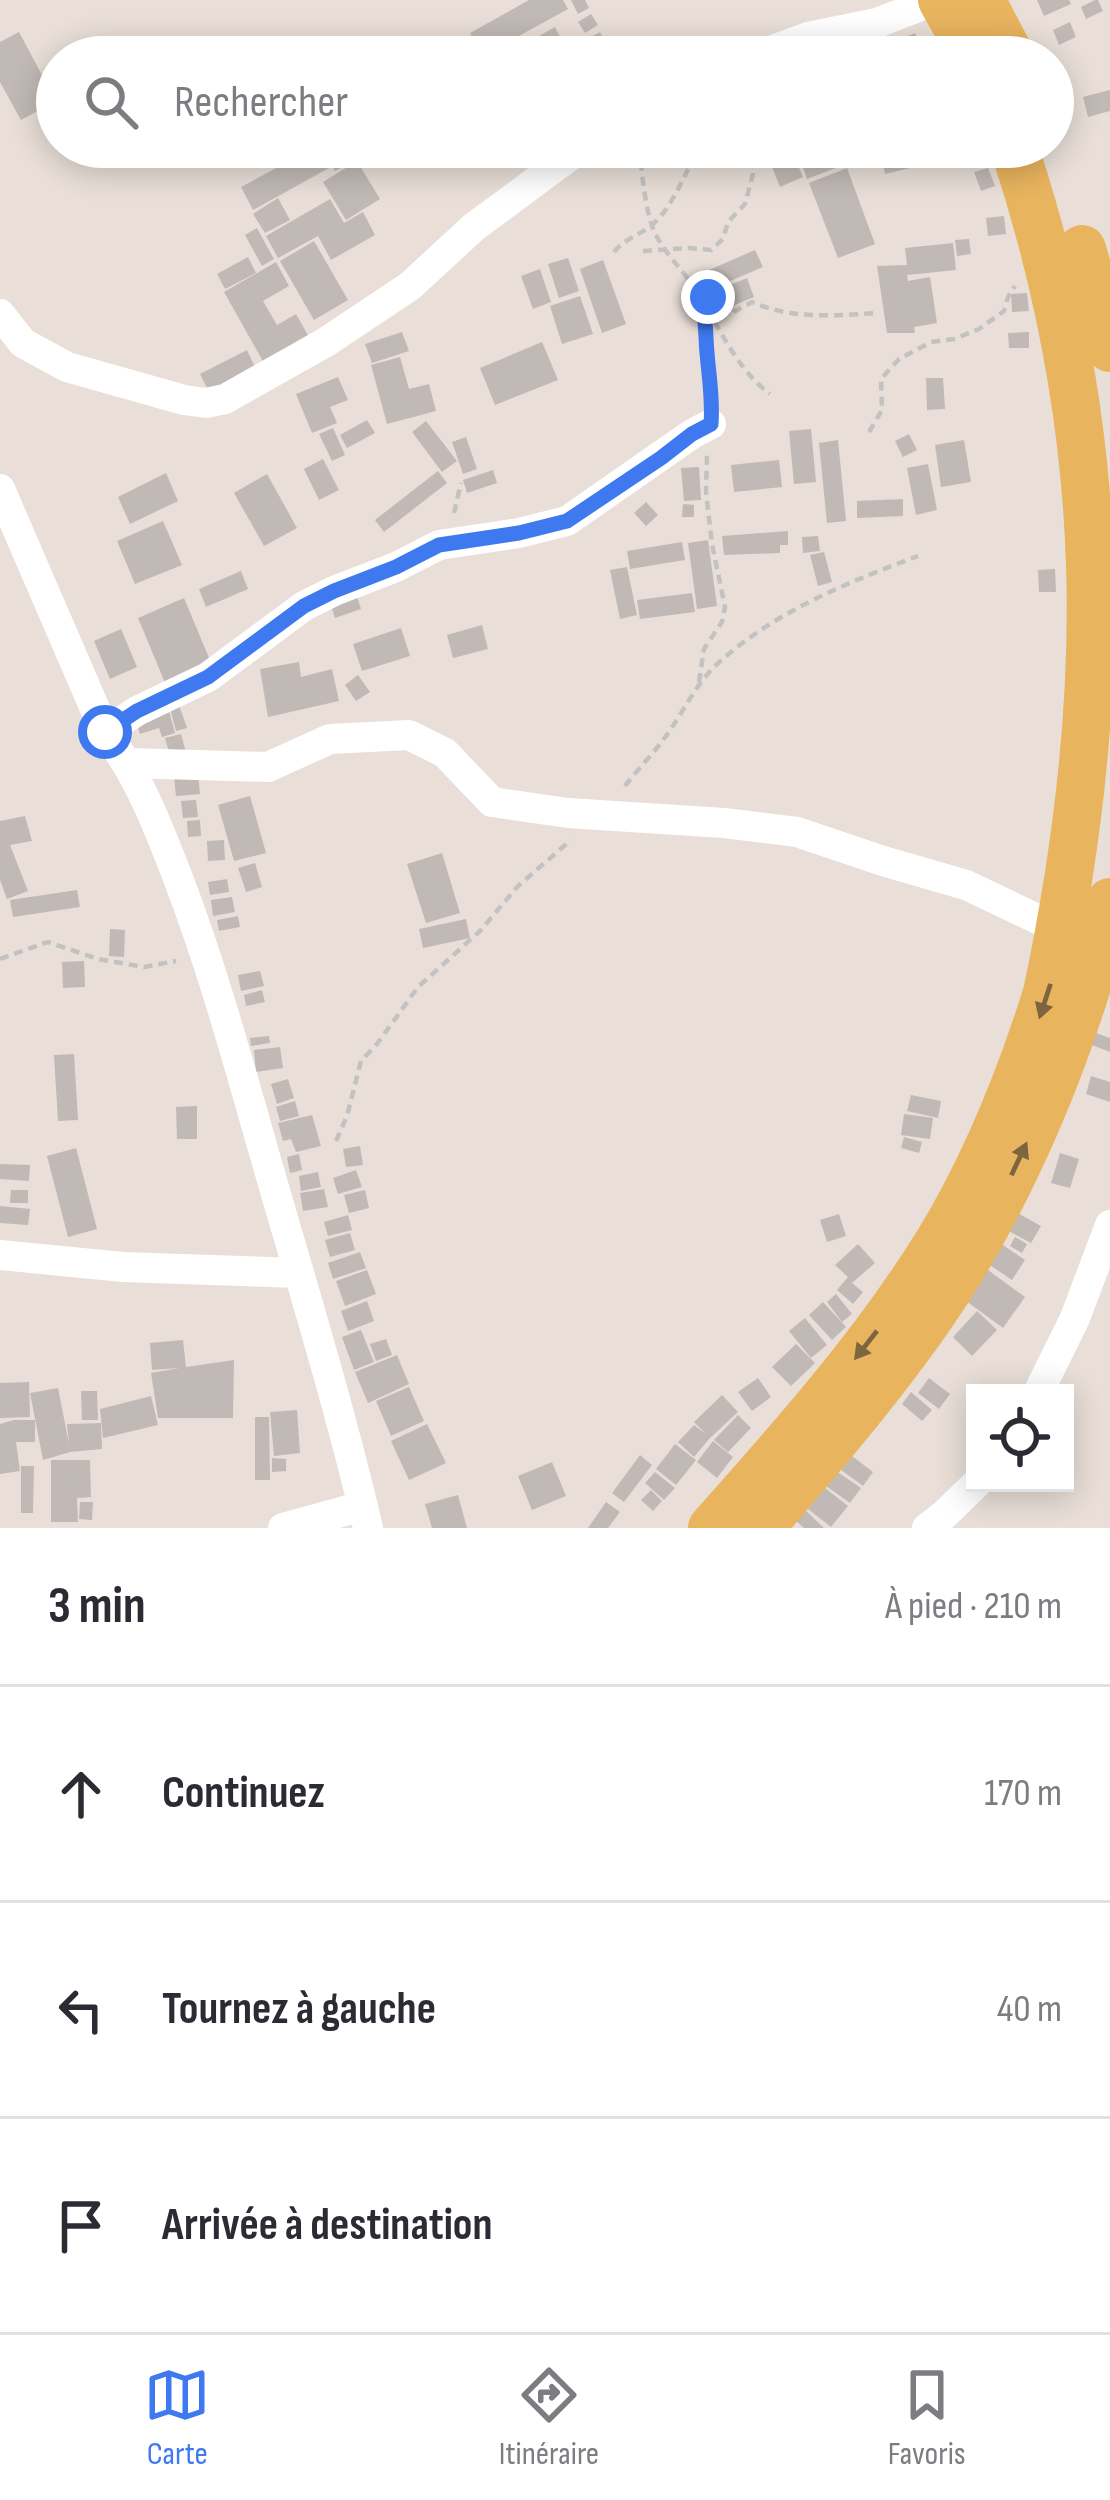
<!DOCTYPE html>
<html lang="fr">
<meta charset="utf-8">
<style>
body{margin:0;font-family:"Sofia Sans Condensed",sans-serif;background:#f2f2f3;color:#2b2b33}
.controls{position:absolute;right:36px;bottom:36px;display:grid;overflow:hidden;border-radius:0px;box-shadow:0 6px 30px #0003}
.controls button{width:108px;height:108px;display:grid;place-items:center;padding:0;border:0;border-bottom:3px solid #e1e1e2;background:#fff;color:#2b2b33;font:60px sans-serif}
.stop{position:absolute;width:36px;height:36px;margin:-27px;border:9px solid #3f79ef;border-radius:50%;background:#fff}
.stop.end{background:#3f79ef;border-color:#fff;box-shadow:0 3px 12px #0008}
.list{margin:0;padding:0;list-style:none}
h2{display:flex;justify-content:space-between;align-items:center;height:156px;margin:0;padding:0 48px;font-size:51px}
h2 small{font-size:39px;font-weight:400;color:#7c7c81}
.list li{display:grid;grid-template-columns:78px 1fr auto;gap:36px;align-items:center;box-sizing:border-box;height:216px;padding:0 48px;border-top:3px solid #e1e1e2}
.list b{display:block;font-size:45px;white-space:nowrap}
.list em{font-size:39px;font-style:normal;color:#7c7c81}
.icon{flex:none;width:66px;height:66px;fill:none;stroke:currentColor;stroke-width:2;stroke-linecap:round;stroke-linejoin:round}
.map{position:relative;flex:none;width:1110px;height:1528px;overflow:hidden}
.search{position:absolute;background:#fff;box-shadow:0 6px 30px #0003;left:36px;right:36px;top:36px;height:132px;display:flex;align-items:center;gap:30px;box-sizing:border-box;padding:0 42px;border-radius:66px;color:#7c7c81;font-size:45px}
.sheet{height:804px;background:#fff}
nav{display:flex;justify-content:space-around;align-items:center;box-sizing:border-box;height:168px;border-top:3px solid #e1e1e2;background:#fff;font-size:33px;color:#7c7c81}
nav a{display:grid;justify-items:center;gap:6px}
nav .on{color:#3f79ef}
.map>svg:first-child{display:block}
.building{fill:#c1b9b5}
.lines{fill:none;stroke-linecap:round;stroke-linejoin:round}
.path{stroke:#c2c2c2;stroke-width:4.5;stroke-dasharray:9 6;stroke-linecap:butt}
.street{stroke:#fff;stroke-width:30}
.primary{stroke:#e8b45e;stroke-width:48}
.oneway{fill:#7d663f}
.route{stroke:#3f79ef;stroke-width:15}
</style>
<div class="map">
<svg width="1110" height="1528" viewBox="0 0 1110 1528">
<rect width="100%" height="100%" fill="#e9dfd8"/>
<path class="building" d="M529,0H563L568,9L508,42L516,57H483L470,33Z
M571,0H585L589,8L578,14Z
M1037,0H1069L1071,4L1044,16Z
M1095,0H1098L1103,11L1086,19L1081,7Z
M591,14L598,25L585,33L578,22Z
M1070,22L1076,37L1059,45L1053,30Z
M555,27L561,39L545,47L539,36Z
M19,32L56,101L21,120L0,82V42Z
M600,32L613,57H554Z
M915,33L922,50L910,55L903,38Z
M1110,90V111L1088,117L1083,97Z
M315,147H318L329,168L253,210L241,187Z
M336,147H347L354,161L335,171L326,152Z
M764,147H790L803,177L780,187Z
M796,147H839L846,164L807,179Z
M911,147H930L934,162L885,174L881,155Z
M936,147H960L961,152L939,158Z
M357,161L380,199L346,220L323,182Z
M847,168L875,244L838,258L809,183Z
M988,168L995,186L981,191L974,172Z
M278,198L290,220L265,233L253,214Z
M330,199L344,223L363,212L375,235L331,260L318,236L278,258L266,236Z
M1004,216L1006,234L988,236L986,218Z
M257,228L274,259L262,266L245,235Z
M969,239L971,254L957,256L955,240Z
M314,241L348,300L314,320L280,261Z
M953,243L956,270L907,275L908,281L930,277L937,323L914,327L915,333H887L877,266L907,265L905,248Z
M755,250L763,267L716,287L709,270Z
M248,257L256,273L225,289L217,274Z
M568,258L579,291L559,298L548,264Z
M603,260L626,324L602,333L580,269Z
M276,262L289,286L263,301L277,325L296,314L309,337L264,363L224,292Z
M540,269L551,302L533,309L521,276Z
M747,278L754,297L725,309L718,290Z
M1027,293L1029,311L1012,312L1011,294Z
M580,296L593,334L562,344L550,306Z
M402,332L409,351L372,363L365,344Z
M1029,332V348H1009L1008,333Z
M542,342L558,380L495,405L480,368Z
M247,350L256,369L209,392L200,374Z
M400,357L409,389L429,384L436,411L387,424L371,365Z
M338,377L348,400L330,407L337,423L312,433L296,394Z
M926,378H943L945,409L927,410Z
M367,420L375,433L347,448L340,435Z
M426,421L457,461L442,472L412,432Z
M333,428L345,455L332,461L319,434Z
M811,429L816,482L794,484L789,431Z
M909,434L917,450L903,457L895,441Z
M466,437L477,469L463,474L452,442Z
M838,440L846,521L827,523L819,443Z
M964,440L971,482L941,487L935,445Z
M323,459L339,490L319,500L304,469Z
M779,460L782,487L734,492L731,465Z
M928,464L937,510L916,515L907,468Z
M699,467L701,500L684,501L681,468Z
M493,470L497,483L467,493L463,480Z
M438,471L447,483L384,532L375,520Z
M166,473L178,501L130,524L118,497Z
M267,474L297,528L264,546L234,493Z
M903,499V516L857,518V501Z
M646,502L658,515L646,526L634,513Z
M683,504L694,505V517H682Z
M163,521L182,565L135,584L117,541Z
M788,531V545H780V553L724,555L722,536Z
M818,536L820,551L803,553L802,537Z
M708,540L717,606L697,609L688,543Z
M682,542L685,560L630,569L627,551Z
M824,552L832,582L818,586L810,555Z
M627,567L637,615L620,619L610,570Z
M1055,569L1056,592H1039L1038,570Z
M241,571L248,589L206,607L199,589Z
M356,593L361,609L335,618L330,602Z
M692,593L695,612L640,619L637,600Z
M184,598L212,665L166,685L138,618Z
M482,625L488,649L453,658L447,635Z
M401,628L410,656L362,671L353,644Z
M121,629L137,667L110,679L94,641Z
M299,662L301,677L332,669L339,701L268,717L260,669Z
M358,675L370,692L356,701L345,685Z
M179,705L187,728L176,731L170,708Z
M169,711L175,733L162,737L159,728L140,734L136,721Z
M181,734L186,752L170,756L165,738Z
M198,774L200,794L176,796L174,777Z
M250,796L266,853L234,861L218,805Z
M196,800L198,817L183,818L181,801Z
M25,816L32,841L10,845L28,891L7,899L0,880V821Z
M200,820L201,836L188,837L187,821Z
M224,840L225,860L208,861L207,841Z
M442,853L460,913L426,923L407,864Z
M255,863L262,887L246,892L238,868Z
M227,879L229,892L210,895L208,882Z
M77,890L80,907L13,917L10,900Z
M232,897L235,912L213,916L211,900Z
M238,916L240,927L219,931L217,920Z
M466,919L470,938L423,948L419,929Z
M110,929L125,930L124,957L109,956Z
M84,961L85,987L63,988L62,962Z
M260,971L264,986L241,991L238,975Z
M262,990L265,1002L246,1006L244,995Z
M1093,1032L1110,1038V1052L1089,1044Z
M269,1036L270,1043L251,1046L250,1038Z
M280,1047L283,1068L256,1072L254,1050Z
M74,1054L78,1120L58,1121L54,1055Z
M1091,1076L1110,1082V1102L1086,1094Z
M288,1079L294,1098L277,1104L271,1084Z
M911,1095L941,1101L938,1118L907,1111Z
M295,1101L299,1116L280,1121L276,1107Z
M197,1106V1139H177L176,1107Z
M904,1114L933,1118L930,1139L901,1135Z
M312,1115L321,1146L296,1152L291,1139L283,1141L278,1123Z
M904,1137L922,1142L919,1153L901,1148Z
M360,1146L363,1165L346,1167L343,1149Z
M76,1148L97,1229L68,1237L47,1156Z
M1060,1153L1079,1159L1070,1188L1051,1183Z
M299,1154L302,1170L290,1173L287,1157Z
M0,1164L30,1165L29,1181L0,1179Z
M356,1170L362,1187L338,1194L333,1178Z
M318,1172L321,1187L301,1191L299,1176Z
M324,1189L328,1207L303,1211L300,1193Z
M11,1190H28V1203H10Z
M365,1190L369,1208L349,1213L344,1195Z
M0,1206L30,1209L28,1225L0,1223Z
M1016,1212L1041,1226L1031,1243L1007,1230Z
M839,1214L846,1236L827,1242L820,1220Z
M348,1215L352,1230L328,1236L324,1222Z
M350,1233L355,1250L330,1257L325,1240Z
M1015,1237L1027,1244L1022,1253L1010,1246Z
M1000,1243L1025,1260L1012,1280L987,1263Z
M858,1244L875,1263L852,1283L863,1292L853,1304L837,1290L848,1277L835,1265Z
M360,1252L366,1268L333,1279L328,1263Z
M367,1270L376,1294L345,1306L336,1281Z
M988,1270L1025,1297L1003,1328L966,1301Z
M836,1294L852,1314L842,1322L827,1302Z
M367,1301L374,1321L348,1331L341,1311Z
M823,1302L846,1327L832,1340L809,1315Z
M977,1311L997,1330L972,1356L953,1337Z
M805,1318L827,1345L811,1358L789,1331Z
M361,1330L374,1362L354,1370L342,1337Z
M386,1339L392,1355L376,1361L370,1344Z
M183,1340L186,1367L234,1360L233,1418H158L151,1373L179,1368L152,1370L150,1343Z
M796,1344L815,1363L791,1386L772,1367Z
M397,1355L409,1384L368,1403L355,1372Z
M758,1378L771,1397L752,1411L738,1392Z
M929,1378L950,1394L939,1409L918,1393Z
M29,1382L30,1417L0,1418V1383Z
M409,1387L424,1421L391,1436L376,1401Z
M58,1388L69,1444L67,1424L101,1423L102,1449L70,1452L43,1460L30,1393Z
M81,1391H97L98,1420H82Z
M911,1392L932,1410L922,1421L902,1404Z
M722,1395L738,1412L709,1439L694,1457L678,1442L694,1425L706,1434L694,1422Z
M151,1396L158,1425L103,1438L100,1409Z
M297,1410L300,1453L274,1456L270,1412Z
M738,1415L751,1428L728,1452L714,1440Z
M255,1417H269L270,1480H255Z
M14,1420H35V1442H16L20,1471L0,1474V1424Z
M427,1424L446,1463L409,1480L391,1441Z
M713,1441L733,1457L717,1478L697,1462Z
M675,1444L696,1460L676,1485L656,1469Z
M640,1455L652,1465L624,1502L612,1493Z
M852,1456L873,1472L863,1486L841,1470Z
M272,1458L286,1459V1471L272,1472Z
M51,1460H90L91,1497L77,1498L78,1522H51Z
M552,1462L566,1496L532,1510L518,1476Z
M21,1466H34L33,1513H21Z
M836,1471L861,1488L850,1503L826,1486Z
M655,1472L675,1488L664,1500L645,1483Z
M825,1488L848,1506L831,1527L808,1509Z
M651,1490L662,1501L653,1511L641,1500Z
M458,1495L467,1528H432L425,1504Z
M80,1502H93L92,1520L79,1519Z
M606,1502L620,1512L608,1528H588Z
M804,1509L824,1528H804L794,1519Z"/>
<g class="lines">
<path class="path" d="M620,57L619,42L658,57
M639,147C642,172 644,199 651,223C659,248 679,265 693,286C718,323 734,367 770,394
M643,251L688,248L711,250L723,239L728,222L745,204L753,174V147
M614,252C625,238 641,235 654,223C676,203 684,171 701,147
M697,292L708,297L722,313H732L752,302C790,319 834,316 875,313
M703,303L712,396
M869,432L882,410L881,379L899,359L931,342L954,339L979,329L1004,311L1008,297L1015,286
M454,513L461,483
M699,682L704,649L722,622L725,607L712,544L706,492L707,455
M625,786C638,769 654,753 666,736C682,714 695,686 714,667C771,613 846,583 918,556
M0,959L48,942L98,959L144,967L176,961
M336,1141L347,1116L361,1061L377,1044L418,987L480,931L518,886L571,840"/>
<path class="street" d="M754,57L808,37L877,23L936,0
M0,314L23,343L67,367L184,400L206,403L225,399L326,342L410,286L474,227L582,147
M0,489L105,732C139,776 158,826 178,878C212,967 237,1058 263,1149C299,1275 338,1400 368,1528
M105,732L137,711L208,677L304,606L334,591L396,567L439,545L519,533L567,521L692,434L711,424
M129,763L268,767L330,739L409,735L445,753L492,802L568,813L724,823L797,832L883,861L966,885L1067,933
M0,1255L123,1267L298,1273
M1038,1393L1075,1318L1110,1225
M283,1528L363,1506
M927,1528L944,1515L977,1483"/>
<path class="primary" d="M942,0L974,57
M981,0L1011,57
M1082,249L1110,348
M712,1528C793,1437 874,1346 938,1243C985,1166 1020,1079 1047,993C1110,695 1110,438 1014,147
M760,1528C816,1463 872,1398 922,1328C1010,1205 1075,1048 1110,902"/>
</g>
<defs><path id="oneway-solid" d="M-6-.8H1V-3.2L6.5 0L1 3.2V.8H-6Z" transform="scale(3)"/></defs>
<g class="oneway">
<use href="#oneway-solid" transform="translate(1045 1001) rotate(108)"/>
<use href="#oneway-solid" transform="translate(1019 1159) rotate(-65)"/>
<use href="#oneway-solid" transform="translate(866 1345) rotate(128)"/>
</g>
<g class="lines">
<path class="route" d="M105,732L137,711L208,677L304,606L334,591L396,567L439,545L519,533L567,521L661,458L692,434L711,424C713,399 709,377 707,353C705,332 707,311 697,292L708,297"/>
</g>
</svg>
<div class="controls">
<button><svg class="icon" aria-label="locate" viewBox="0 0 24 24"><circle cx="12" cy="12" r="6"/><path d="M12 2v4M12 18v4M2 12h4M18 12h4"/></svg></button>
</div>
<div class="stop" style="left:105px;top:732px"></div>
<div class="stop end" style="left:708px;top:297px"></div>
<div class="search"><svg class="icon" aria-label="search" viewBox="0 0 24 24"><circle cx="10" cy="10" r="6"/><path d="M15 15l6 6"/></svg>Rechercher</div>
</div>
<section class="sheet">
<h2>3 min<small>À pied · 210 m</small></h2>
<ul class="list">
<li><svg class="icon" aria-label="ahead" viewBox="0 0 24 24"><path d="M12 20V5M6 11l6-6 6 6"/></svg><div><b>Continuez</b></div><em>170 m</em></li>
<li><svg class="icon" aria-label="left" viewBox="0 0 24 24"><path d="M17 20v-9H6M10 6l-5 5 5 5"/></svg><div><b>Tournez à gauche</b></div><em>40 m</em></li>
<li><svg class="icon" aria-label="arrive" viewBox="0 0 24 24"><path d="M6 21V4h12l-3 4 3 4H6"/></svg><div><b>Arrivée à destination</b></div></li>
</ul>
</section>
<nav>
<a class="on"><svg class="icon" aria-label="map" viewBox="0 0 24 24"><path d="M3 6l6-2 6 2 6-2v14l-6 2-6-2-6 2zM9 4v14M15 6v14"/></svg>Carte</a>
<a><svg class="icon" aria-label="directions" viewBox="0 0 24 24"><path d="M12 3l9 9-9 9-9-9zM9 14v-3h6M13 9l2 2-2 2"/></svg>Itinéraire</a>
<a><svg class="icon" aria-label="saved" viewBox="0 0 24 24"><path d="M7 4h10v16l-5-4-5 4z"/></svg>Favoris</a>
</nav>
